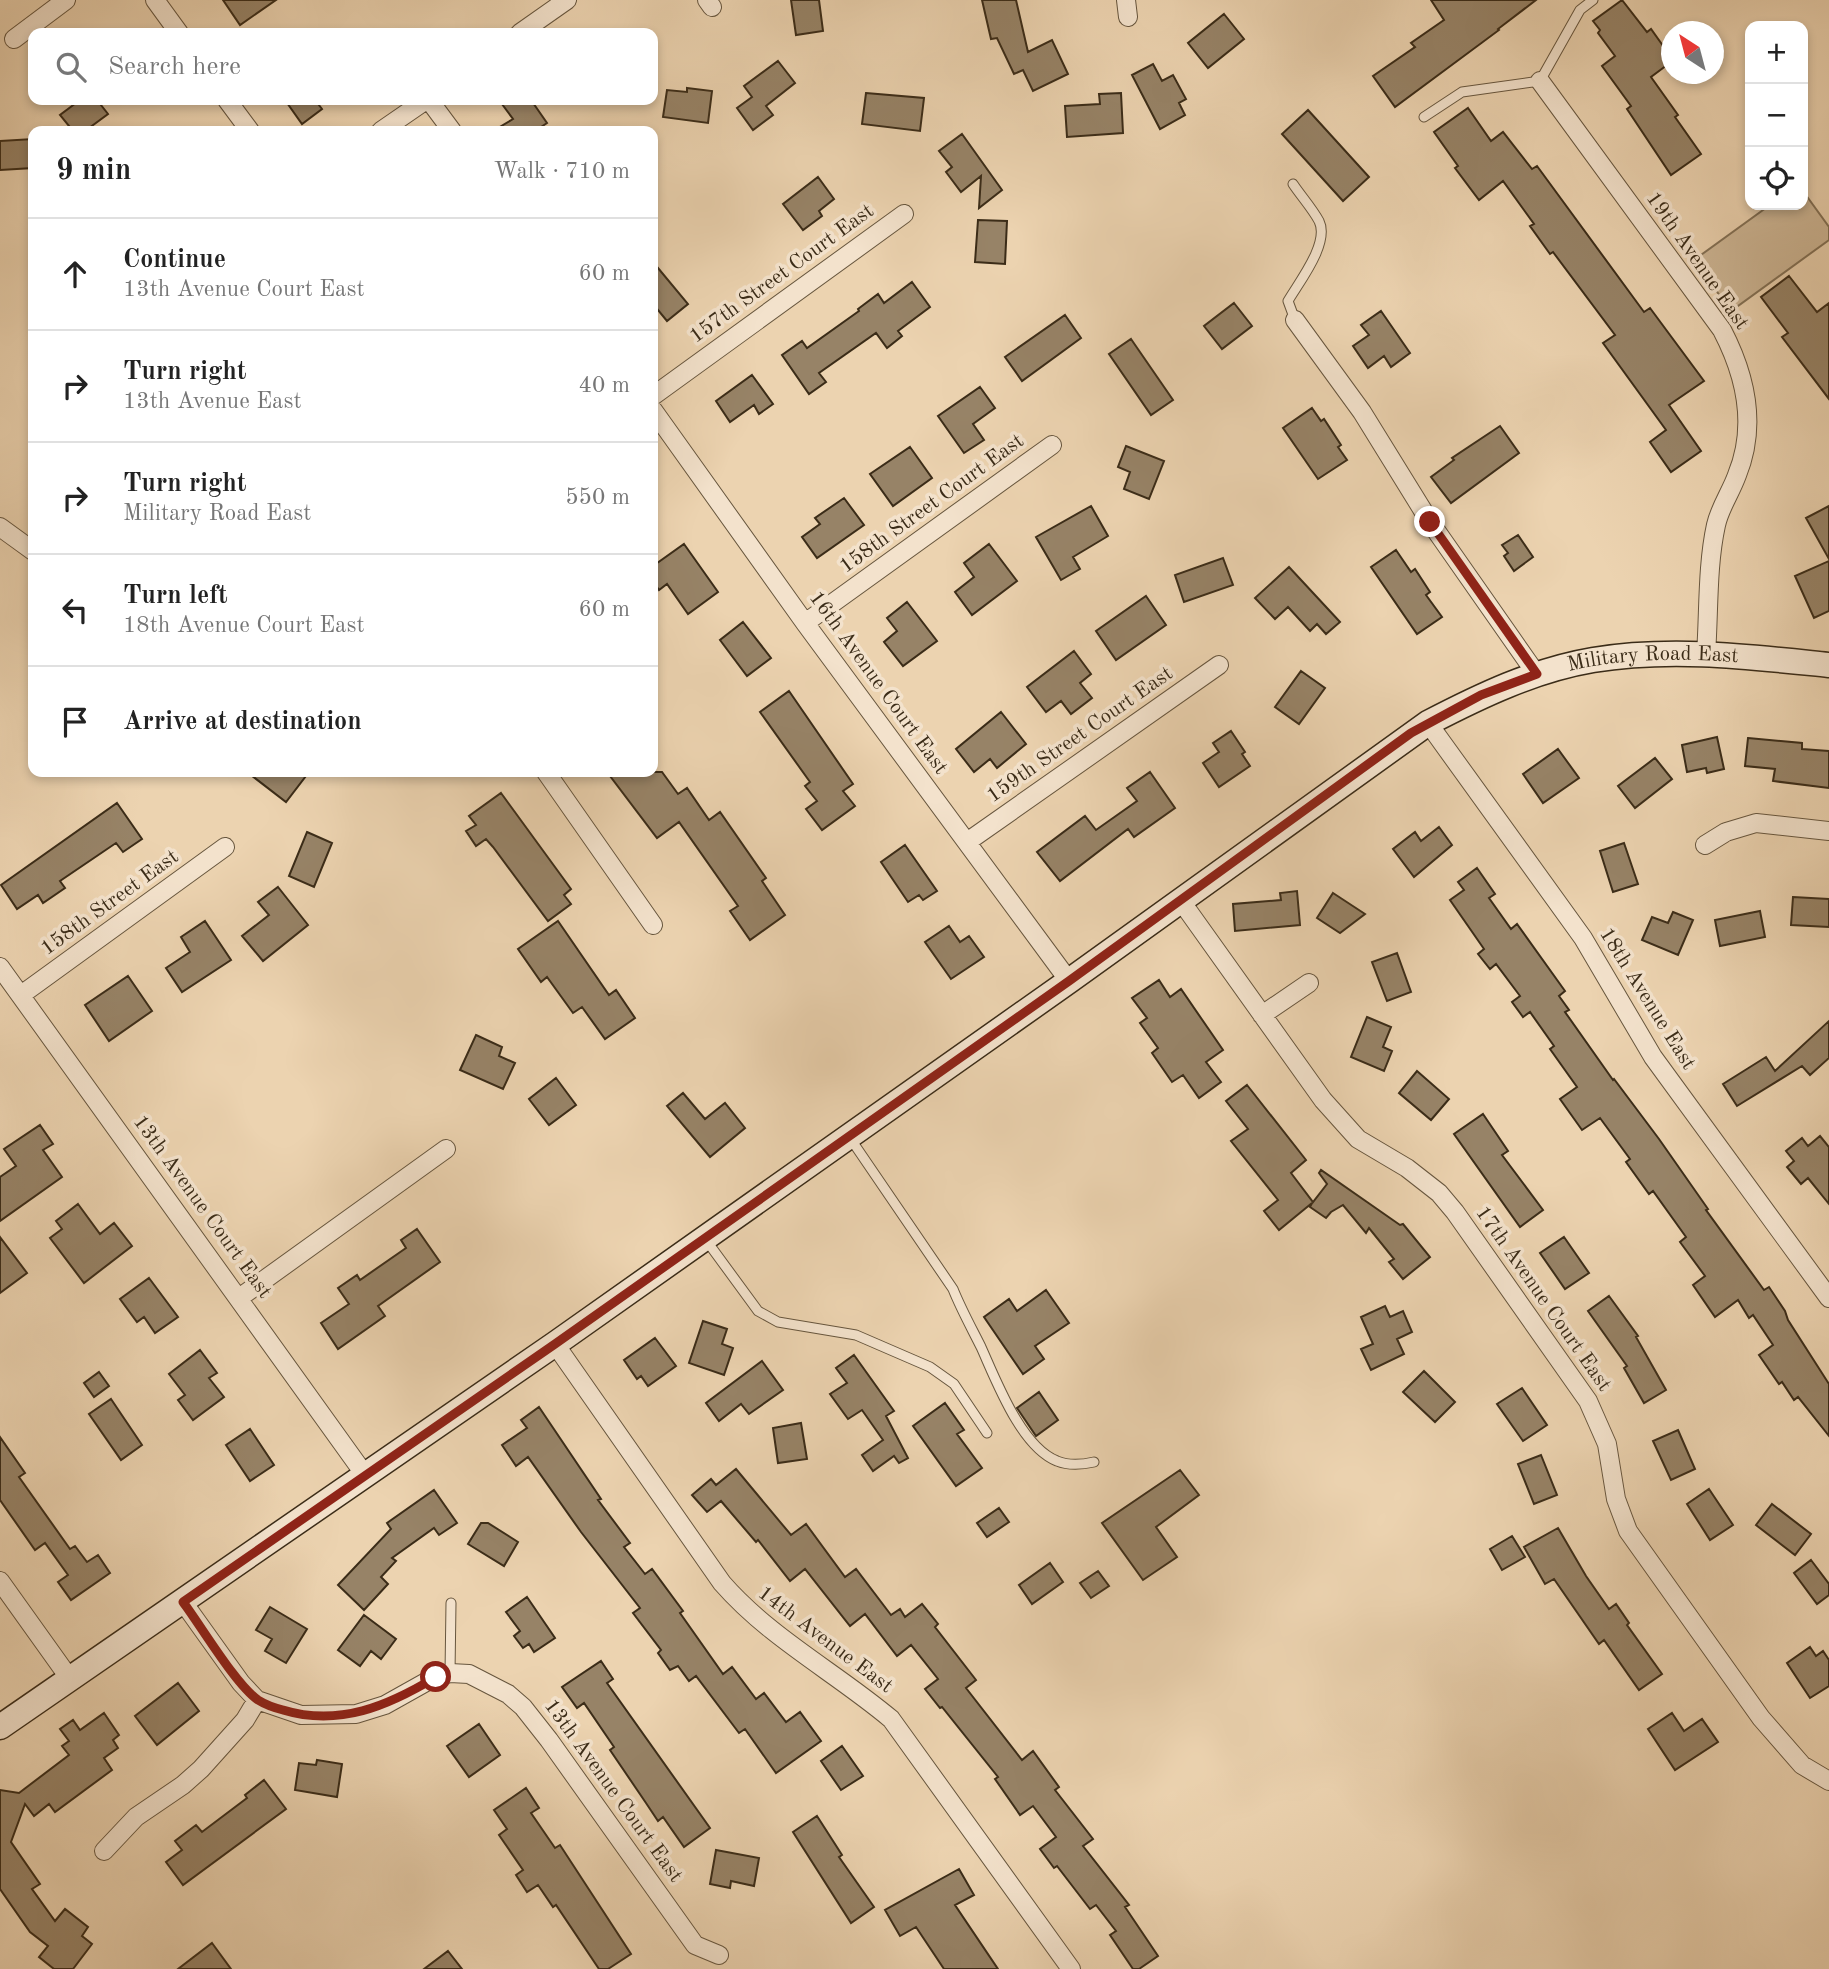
<!DOCTYPE html>
<meta charset="utf-8">
<style>
body{margin:0;font-family:"Old Standard TT",serif;background:#f6f6f6;color:#222}
.controls{position:absolute;right:21px;top:21px;display:grid;overflow:hidden;border-radius:14px;box-shadow:0 4px 10px #0003}
.controls button{width:63px;height:63px;display:grid;place-items:center;padding:0;border:0;border-bottom:2px solid #e0e0e0;background:#fff;color:#222;font:35px sans-serif}
.compass{position:absolute;left:1661px;top:21px;width:63px;height:63px;border-radius:50%;background:#fff;box-shadow:0 4px 10px #0003;rotate:324deg}
.stop{position:absolute;width:21px;height:21px;margin:-16px;border:5px solid #8f2418;border-radius:50%;background:#fff}
.stop.end{background:#8f2418;border-color:#fff;box-shadow:0 2px 7px #0008}
.list{margin:0;padding:0;list-style:none}
h2{display:flex;justify-content:space-between;align-items:center;height:91px;margin:0;padding:0 28px;font-size:30px}
h2 small{font-size:23px;font-weight:400;color:#767676}
.list li{display:grid;grid-template-columns:46px 1fr auto;gap:21px;align-items:center;box-sizing:border-box;height:112px;padding:0 28px;border-top:2px solid #e0e0e0}
.list b{display:block;font-size:26px;white-space:nowrap}
.list p{margin:0;font-size:23px;white-space:nowrap;color:#767676}
.list em{font-size:23px;font-style:normal;color:#767676}
.icon{flex:none;width:38px;height:38px;fill:none;stroke:currentColor;stroke-width:2;stroke-linecap:round;stroke-linejoin:round}
.map{position:relative;flex:none;width:1829px;height:1969px;overflow:hidden}
.search{position:absolute;background:#fff;box-shadow:0 4px 10px #0003;left:28px;top:28px;width:630px;height:77px;display:flex;align-items:center;gap:18px;box-sizing:border-box;padding:0 24px;border-radius:14px;color:#767676;font-size:26px}
.panel{position:absolute;background:#fff;box-shadow:0 4px 10px #0003;left:28px;top:126px;width:630px;height:651px;border-radius:14px}
.map>svg:first-child{display:block}
.green{fill:#ceb796;stroke:#847257;stroke-width:2}
.building{fill:#978367;stroke:#3b2c18;stroke-width:2}
.lines{fill:none;stroke-linecap:round;stroke-linejoin:round}
.lane-casing{stroke:#67563e;stroke-width:11}
.street-casing{stroke:#67563e;stroke-width:20}
.secondary-casing{stroke:#3b2c18;stroke-width:27}
.lane{stroke:#f3e2cc;stroke-width:9}
.street{stroke:#f3e2cc;stroke-width:18}
.secondary{stroke:#f3e2cc;stroke-width:24}
.route{stroke:#8f2418;stroke-width:9}
.labels{text-anchor:middle;dominant-baseline:central;stroke-width:7;stroke-linejoin:round;paint-order:stroke}
.street-label{font-size:21px;fill:#3b2c18;stroke:#f3e2cc}
</style>
<div class="map">
<svg width="1829" height="1969" viewBox="0 0 1829 1969">
<rect width="100%" height="100%" fill="#ecd3b0"/>
<filter id="stains"><feTurbulence type="fractalNoise" baseFrequency=".00286" numOctaves="4"/><feColorMatrix values="0 0 0 0 .2 0 0 0 0 .09 0 0 0 0 .02 0 0 0 .5 -.17"/></filter>
<radialGradient id="worn" r=".72"><stop offset=".6" stop-color="#630" stop-opacity="0"/><stop offset="1" stop-color="#630" stop-opacity=".3"/></radialGradient>
<path class="green" d="M1803,191L1829,227V240L1731,311L1694,260L1770,205H1803Z"/>
<path class="building" d="M223,0H276L240,25Z
M791,0H819L823,31L796,35Z
M982,0H1016L1028,52L1052,40L1068,74L1033,91L1023,70L1014,74L997,38L991,39Z
M1431,0H1536L1498,29L1499,30L1395,107L1373,76L1415,47L1411,43L1444,20Z
M1622,0L1647,32L1651,29L1671,57V62L1651,77L1678,115L1675,117L1701,154L1671,175L1627,109L1631,106L1602,66L1615,56L1598,33L1600,30L1593,21Z
M1224,14L1244,39L1208,68L1188,43Z
M778,61L795,83L766,106L773,115L753,130L737,108L752,97L744,86Z
M1153,64L1162,81L1173,75L1186,99L1179,103L1185,115L1160,129L1132,75Z
M687,88L712,91L708,123L663,117L667,90L687,92Z
M866,93L924,98L920,131L862,124Z
M1121,93L1123,133L1067,137L1065,106L1100,104L1099,94Z
M80,100H97L108,114L85,131H73L60,115Z
M285,100H315L322,109L302,124Z
M499,100H531L547,123L535,131H493L513,119Z
M1468,108L1491,141L1503,132L1532,169L1537,166L1644,312L1650,308L1704,381L1669,405L1701,451L1671,472L1650,442L1666,430L1603,343L1615,335L1553,252L1550,254L1530,226L1534,224L1503,181L1479,200L1455,168L1458,166L1434,132Z
M1308,110L1369,177L1343,201L1282,134Z
M962,134L1002,190L979,208L981,176L961,192L946,172L952,167L939,151Z
M33,139V168L0,170V141Z
M818,177L834,199L819,211L822,216L803,230L783,204Z
M978,220L1007,221L1005,264L975,262Z
M653,262L688,304L667,321L653,304Z
M1789,276L1817,312L1829,303V399L1782,337L1788,333L1761,297Z
M912,282L930,307L898,331L902,336L887,348L876,333L819,373L826,382L809,394L782,355L802,341L807,348L859,311L858,309L878,294L884,303Z
M1234,303L1252,326L1222,349L1204,326Z
M1381,311L1410,353L1391,367L1384,356L1368,368L1353,346L1369,335L1361,325Z
M1065,315L1081,338L1022,381L1005,357Z
M1131,339L1173,400L1151,415L1109,354Z
M752,375L773,404L759,414L754,405L730,422L716,401Z
M980,387L995,408L973,424L984,440L964,453L938,416Z
M1312,408L1321,421L1324,419L1341,445L1338,447L1347,460L1318,479L1283,428Z
M1500,426L1519,453L1451,503L1431,477L1454,460L1452,458Z
M1126,446L1164,461L1149,499L1124,489L1130,472L1118,467Z
M910,447L932,478L893,506L870,474Z
M844,498L864,525L817,558L802,537L820,524L815,518Z
M1091,506L1108,536L1073,557L1080,569L1061,580L1036,537Z
M1829,506V559L1806,518Z
M1518,535L1533,557L1514,571L1504,556L1508,553L1502,545Z
M684,544L718,592L688,614L667,584L659,590L653,581V566Z
M989,544L1017,581L972,615L955,592L974,577L964,563Z
M1396,550L1411,572L1415,569L1430,592L1426,595L1442,617L1417,634L1371,567Z
M1223,558L1233,585L1184,602L1175,575Z
M1829,561V611L1814,618L1795,576Z
M1289,567L1340,622L1326,634L1317,624L1310,631L1288,607L1275,619L1255,598Z
M1146,596L1166,625L1116,660L1096,631Z
M907,602L937,641L903,666L884,642L897,631L887,618Z
M743,622L771,658L747,676L720,640Z
M1074,651L1091,674L1080,683L1092,698L1071,714L1061,701L1046,712L1027,687Z
M1301,671L1325,688L1299,724L1275,707Z
M789,691L853,784L843,791L855,806L822,830L806,809L817,801L805,786L810,782L760,712Z
M1001,712L1026,744L997,768L990,759L974,772L956,749Z
M1231,731L1245,752L1242,754L1250,766L1219,787L1203,763L1219,752L1213,743Z
M1717,737L1724,769L1707,773L1706,768L1687,772L1682,745Z
M1748,738L1802,743V749L1829,751V788L1773,781L1775,769L1745,766Z
M1558,749L1579,778L1543,803L1523,774Z
M1655,758L1672,779L1635,808L1618,786Z
M247,772H309L286,802Z
M607,772H662L678,794L687,788L709,820L720,812L766,878L762,881L785,915L750,940L730,911L738,906L679,822L657,838Z
M1150,772L1175,808L1134,837L1128,829L1060,881L1037,852L1085,816L1096,830L1137,801L1127,788Z
M501,793L571,889L564,895L571,904L548,921L493,847L486,839L476,846L466,831L476,825L469,816Z
M117,803L142,839L123,852L116,843L60,881L65,888L43,903L38,895L17,909L1,885Z
M1439,827L1452,845L1414,877L1393,849L1415,832L1421,841Z
M307,832L332,843L314,887L289,876Z
M1624,843L1638,884L1613,892L1600,851Z
M905,845L937,891L923,900L919,895L908,902L881,862Z
M1477,868L1495,894L1489,898L1511,929L1517,924L1565,991L1559,996L1569,1010L1565,1012L1613,1080L1614,1079L1659,1139L1708,1209L1706,1210L1764,1290L1769,1287L1785,1311L1788,1320L1829,1384V1436L1798,1397L1794,1400L1782,1382L1779,1384L1759,1355L1773,1345L1753,1315L1749,1318L1738,1300L1715,1317L1693,1285L1705,1276L1680,1242L1686,1237L1653,1191L1649,1194L1626,1162L1630,1159L1600,1118L1582,1130L1560,1099L1577,1087L1550,1049L1554,1046L1530,1012L1523,1017L1512,1002L1520,996L1496,964L1490,969L1478,954L1484,949L1450,900L1464,890L1458,882Z
M278,887L308,925L263,961L242,936L269,915L258,902Z
M1297,891L1300,925L1235,931L1233,904L1281,900L1280,893Z
M1333,893L1365,914L1340,933L1317,918Z
M1793,897L1829,899V927L1791,925Z
M1760,911L1765,937L1720,946L1715,920Z
M1673,912L1693,920L1678,955L1642,940L1652,917L1668,923Z
M205,921L231,960L182,992L166,968L190,952L181,937Z
M558,921L609,995L616,990L635,1018L605,1039L582,1007L573,1013L547,977L541,982L518,949Z
M949,926L960,942L969,936L984,957L951,979L925,942Z
M1397,953L1411,992L1387,1001L1372,962Z
M128,976L152,1011L109,1041L85,1005Z
M1159,980L1170,997L1181,989L1223,1050L1206,1062L1221,1082L1199,1098L1183,1075L1172,1082L1152,1053L1158,1048L1140,1023L1147,1018L1132,998Z
M1367,1017L1391,1027L1383,1047L1392,1051L1384,1071L1351,1057Z
M1829,1021V1058L1810,1075L1802,1066L1737,1106L1723,1084L1766,1057L1775,1071Z
M476,1035L502,1047L499,1056L515,1063L503,1089L460,1070Z
M1417,1071L1449,1099L1431,1120L1399,1093Z
M556,1078L576,1105L549,1125L529,1099Z
M1247,1085L1306,1160L1291,1173L1313,1202L1327,1184L1319,1173L1321,1170L1400,1225L1403,1224L1430,1257L1403,1279L1389,1262L1394,1259L1369,1228L1366,1233L1343,1205L1331,1212L1326,1218L1310,1207L1312,1203L1279,1230L1264,1211L1278,1200L1231,1141L1248,1129L1226,1101Z
M683,1093L705,1119L725,1103L745,1128L710,1157L667,1106Z
M1483,1114L1508,1151L1502,1155L1543,1210L1520,1227L1454,1134Z
M40,1125L53,1144L43,1150L62,1177L0,1221V1177L16,1166L4,1149Z
M1820,1136L1829,1147V1204L1808,1178L1801,1184L1787,1167L1794,1161L1786,1151L1802,1138L1808,1146Z
M78,1204L100,1234L114,1223L132,1246L84,1283L50,1238L62,1229L56,1221Z
M417,1229L440,1262L378,1306L385,1316L338,1349L321,1323L349,1304L338,1288L357,1275L360,1280L406,1248L401,1240Z
M0,1237L27,1273L0,1293Z
M1564,1237L1589,1273L1565,1289L1540,1253Z
M149,1278L178,1317L155,1333L144,1317L137,1322L120,1299Z
M1046,1290L1069,1323L1035,1346L1044,1359L1023,1374L984,1317L1009,1299L1017,1311Z
M1609,1296L1638,1336L1636,1337L1666,1390L1644,1403L1624,1368L1627,1366L1588,1311Z
M1385,1306L1390,1317L1403,1311L1412,1332L1397,1339L1404,1354L1371,1370L1361,1349L1373,1344L1361,1317Z
M703,1321L727,1329L722,1344L733,1348L724,1375L689,1363Z
M655,1338L676,1366L648,1386L641,1376L637,1379L624,1360Z
M200,1350L217,1373L209,1378L224,1397L193,1420L178,1400L185,1395L169,1374Z
M854,1355L894,1411L886,1416L908,1458L899,1463L894,1456L873,1471L862,1455L883,1440L862,1410L848,1419L830,1394L847,1383L836,1368Z
M762,1361L783,1390L749,1414L741,1404L719,1421L706,1403Z
M1424,1371L1455,1402L1435,1422L1403,1392Z
M99,1372L109,1386L94,1397L84,1383Z
M1522,1388L1547,1425L1523,1441L1497,1404Z
M1039,1392L1058,1420L1036,1436L1017,1408Z
M111,1399L142,1445L121,1460L89,1414Z
M945,1403L964,1430L957,1434L982,1468L956,1486L913,1426Z
M539,1407L601,1499L598,1500L630,1543L624,1547L645,1574L652,1569L683,1611L680,1613L723,1674L732,1667L756,1699L764,1693L786,1722L800,1712L821,1741L776,1773L745,1729L739,1733L696,1676L689,1681L678,1666L670,1670L658,1653L661,1650L633,1613L640,1608L581,1532L528,1457L516,1466L502,1445L527,1428L521,1420Z
M801,1423L807,1459L778,1463L773,1428Z
M250,1429L274,1465L250,1481L226,1445Z
M1678,1430L1695,1469L1671,1480L1653,1441Z
M0,1437L25,1473L19,1477L70,1549L75,1546L87,1562L98,1555L110,1573L71,1600L58,1582L68,1575L45,1543L35,1550L0,1500Z
M1541,1455L1557,1495L1534,1504L1518,1464Z
M736,1469L791,1535L806,1524L845,1577L856,1569L891,1615L900,1609L905,1617L922,1604L938,1624L935,1627L976,1680L966,1688L1022,1760L1033,1751L1059,1787L1055,1790L1093,1839L1083,1846L1129,1905L1125,1907L1158,1956L1139,1969H1133L1110,1935L1116,1931L1096,1905L1090,1909L1057,1866L1054,1868L1040,1849L1056,1837L1033,1806L1020,1815L995,1779L998,1777L942,1707L940,1708L925,1689L938,1679L911,1645L897,1656L865,1614L850,1626L805,1569L790,1581L758,1540L756,1542L721,1501L707,1512L692,1495L711,1479L716,1485Z
M1180,1470L1199,1495L1156,1527L1177,1557L1143,1580L1102,1523Z
M1709,1489L1733,1525L1710,1540L1687,1504Z
M434,1490L457,1523L439,1535L434,1528L392,1558L396,1561L381,1577L388,1584L364,1610L338,1585L391,1529L387,1523Z
M1772,1504L1811,1534L1795,1555L1756,1525Z
M999,1508L1009,1522L987,1537L977,1523Z
M481,1523H488L518,1542L504,1566L468,1544Z
M1558,1528L1586,1576L1609,1609L1616,1604L1629,1623L1627,1625L1662,1674L1639,1690L1604,1640L1599,1644L1554,1579L1545,1584L1524,1547Z
M1512,1536L1525,1557L1502,1570L1490,1549Z
M1811,1560L1829,1584V1595L1817,1604L1794,1573Z
M1050,1563L1063,1582L1032,1604L1019,1585Z
M1098,1571L1109,1586L1091,1598L1080,1583Z
M527,1597L555,1638L534,1652L529,1644L523,1648L514,1636L520,1631L506,1612Z
M270,1607L307,1629L286,1663L265,1651L272,1639L256,1630Z
M364,1615L396,1639L381,1659L371,1651L360,1666L338,1650Z
M1810,1647L1816,1656L1823,1651L1829,1660V1686L1810,1698L1787,1663Z
M601,1661L613,1679L607,1683L710,1828L684,1847L663,1817L658,1821L646,1803L610,1750L614,1747L584,1703L577,1708L562,1687Z
M178,1683L199,1711L157,1745L135,1716Z
M104,1713L119,1735L113,1740L118,1748L104,1758L112,1770L55,1812L49,1804L34,1816L25,1804L11,1842L40,1884L32,1889L55,1921L65,1909L88,1927L82,1936L92,1944L73,1969H54L39,1957L48,1946L30,1932L0,1889V1790L19,1793L69,1755L62,1746L69,1741L60,1729L73,1720L80,1730Z
M1672,1713L1684,1731L1702,1719L1718,1742L1675,1770L1648,1729Z
M479,1724L500,1755L469,1777L447,1746Z
M842,1746L863,1776L841,1790L821,1761Z
M317,1760L342,1764L337,1797L295,1790L299,1763L316,1765Z
M264,1780L286,1809L183,1885L166,1862L182,1850L175,1841L196,1825L202,1832L247,1798L245,1795Z
M526,1788L539,1808L531,1813L555,1848L560,1845L631,1954L608,1969H599L556,1905L553,1907L538,1885L527,1892L516,1875L523,1870L499,1835L507,1829L494,1810Z
M817,1816L842,1855L839,1857L874,1907L851,1923L793,1832Z
M716,1850L759,1858L754,1886L731,1881L730,1888L710,1884Z
M959,1869L974,1895L955,1905L998,1969H944L916,1927L900,1936L885,1910Z
M212,1943L231,1969H178Z
M448,1951L462,1969H424Z"/>
<g class="lines">
<g class="lane-casing">
<path id="lane" d="M1424,117L1462,92L1540,81L1580,10L1593,0
M1293,184C1301,196 1312,208 1319,221C1330,243 1299,282 1288,301L1295,320
M850,1138L953,1289C961,1309 971,1327 981,1347C996,1380 1021,1447 1057,1461C1069,1466 1081,1465 1094,1462
M706,1240L758,1311L778,1322L856,1335L930,1367L954,1384L987,1433
M450,1673L451,1603"/>
</g>
<g class="street-casing">
<path id="street" d="M155,0L179,33
M707,0L712,7
M1126,0L1128,17
M520,33L567,0
M14,39L66,0
M1540,81L1722,330C1746,376 1757,426 1737,475C1731,492 1720,507 1716,525C1707,566 1709,612 1706,654
M227,100L250,131
M429,100L452,131
M381,131L426,100
M1295,320L1362,412L1430,522L1537,675
M653,396L904,214
M653,410L805,623L1069,981
M0,527L33,551
M805,623L1052,445
M1428,723L1583,938L1653,1057L1829,1298
M546,772L653,925
M967,842L1219,665
M1705,845L1726,832L1756,823L1829,831
M1181,901L1323,1100L1358,1139L1407,1168L1439,1193L1455,1212L1588,1401L1607,1444L1616,1499L1628,1531L1761,1718L1802,1765L1829,1781
M0,967L365,1475
M21,995L225,847
M1262,1015L1309,983
M239,1298L446,1149
M555,1344L722,1583C770,1638 835,1672 891,1719L1071,1969
M0,1581L70,1679
M183,1602L241,1683L257,1700L301,1715L356,1714L385,1705L435,1677L450,1673L469,1674L508,1694L523,1707L549,1740L695,1945L719,1955
M104,1851L136,1817L183,1785L201,1769L245,1720L257,1700"/>
</g>
<g class="secondary-casing">
<g id="secondary">
<path id="s1" d="M0,1727L555,1344L1069,981L1428,723C1480,696 1534,670 1593,660C1672,647 1751,657 1829,665"/>
</g>
</g>
<use href="#lane" class="lane"/>
<use href="#street" class="street"/>
<use href="#secondary" class="secondary"/>
</g>
<g class="lines">
<path class="route" d="M436,1677C388,1706 339,1727 283,1710C275,1708 266,1705 258,1700C236,1685 201,1626 183,1602L555,1344L1069,981L1411,733L1481,695L1537,674L1430,522"/>
</g>
<g class="labels">
<g class="street-label">
<text transform="translate(1697 261) rotate(55)">19th Avenue East</text>
<text transform="translate(782 274) rotate(-36)">157th Street Court East</text>
<text transform="translate(932 504) rotate(-36)">158th Street Court East</text>
<text stroke="none"><textPath href="#s1" startOffset="1983">Military Road East</textPath></text>
<text transform="translate(878 683) rotate(54)">16th Avenue Court East</text>
<text transform="translate(1080 735) rotate(-35)">159th Street Court East</text>
<text transform="translate(110 903) rotate(-36)">158th Street East</text>
<text transform="translate(1647 999) rotate(58)">18th Avenue East</text>
<text transform="translate(202 1207) rotate(54)">13th Avenue Court East</text>
<text transform="translate(1543 1299) rotate(55)">17th Avenue Court East</text>
<text transform="translate(825 1640) rotate(37)">14th Avenue East</text>
<text transform="translate(613 1791) rotate(54)">13th Avenue Court East</text>
</g>
</g>
<rect width="100%" height="100%" filter="url(#stains)"/>
<rect width="100%" height="100%" fill="url(#worn)"/>
</svg>
<div class="controls">
<button>+</button>
<button>−</button>
<button><svg class="icon" aria-label="locate" viewBox="0 0 24 24"><circle cx="12" cy="12" r="6"/><path d="M12 2v4M12 18v4M2 12h4M18 12h4"/></svg></button>
</div>
<svg class="compass" viewBox="-18 -18 36 36"><path d="M0-13l5 13h-10z" fill="#e53935"/><path d="M0 13l5-13h-10z" fill="#767676"/></svg>
<div class="stop" style="left:436px;top:1677px"></div>
<div class="stop end" style="left:1430px;top:522px"></div>
<div class="search"><svg class="icon" aria-label="search" viewBox="0 0 24 24"><circle cx="10" cy="10" r="6"/><path d="M15 15l6 6"/></svg>Search here</div>
<section class="panel">
<h2>9 min<small>Walk · 710 m</small></h2>
<ul class="list">
<li><svg class="icon" aria-label="ahead" viewBox="0 0 24 24"><path d="M12 20V5M6 11l6-6 6 6"/></svg><div><b>Continue</b><p>13th Avenue Court East</p></div><em>60 m</em></li>
<li><svg class="icon" aria-label="right" viewBox="0 0 24 24"><path d="M7 20v-9h11M14 6l5 5-5 5"/></svg><div><b>Turn right</b><p>13th Avenue East</p></div><em>40 m</em></li>
<li><svg class="icon" aria-label="right" viewBox="0 0 24 24"><path d="M7 20v-9h11M14 6l5 5-5 5"/></svg><div><b>Turn right</b><p>Military Road East</p></div><em>550 m</em></li>
<li><svg class="icon" aria-label="left" viewBox="0 0 24 24"><path d="M17 20v-9H6M10 6l-5 5 5 5"/></svg><div><b>Turn left</b><p>18th Avenue Court East</p></div><em>60 m</em></li>
<li><svg class="icon" aria-label="arrive" viewBox="0 0 24 24"><path d="M6 21V4h12l-3 4 3 4H6"/></svg><div><b>Arrive at destination</b></div></li>
</ul>
</section>
</div>
